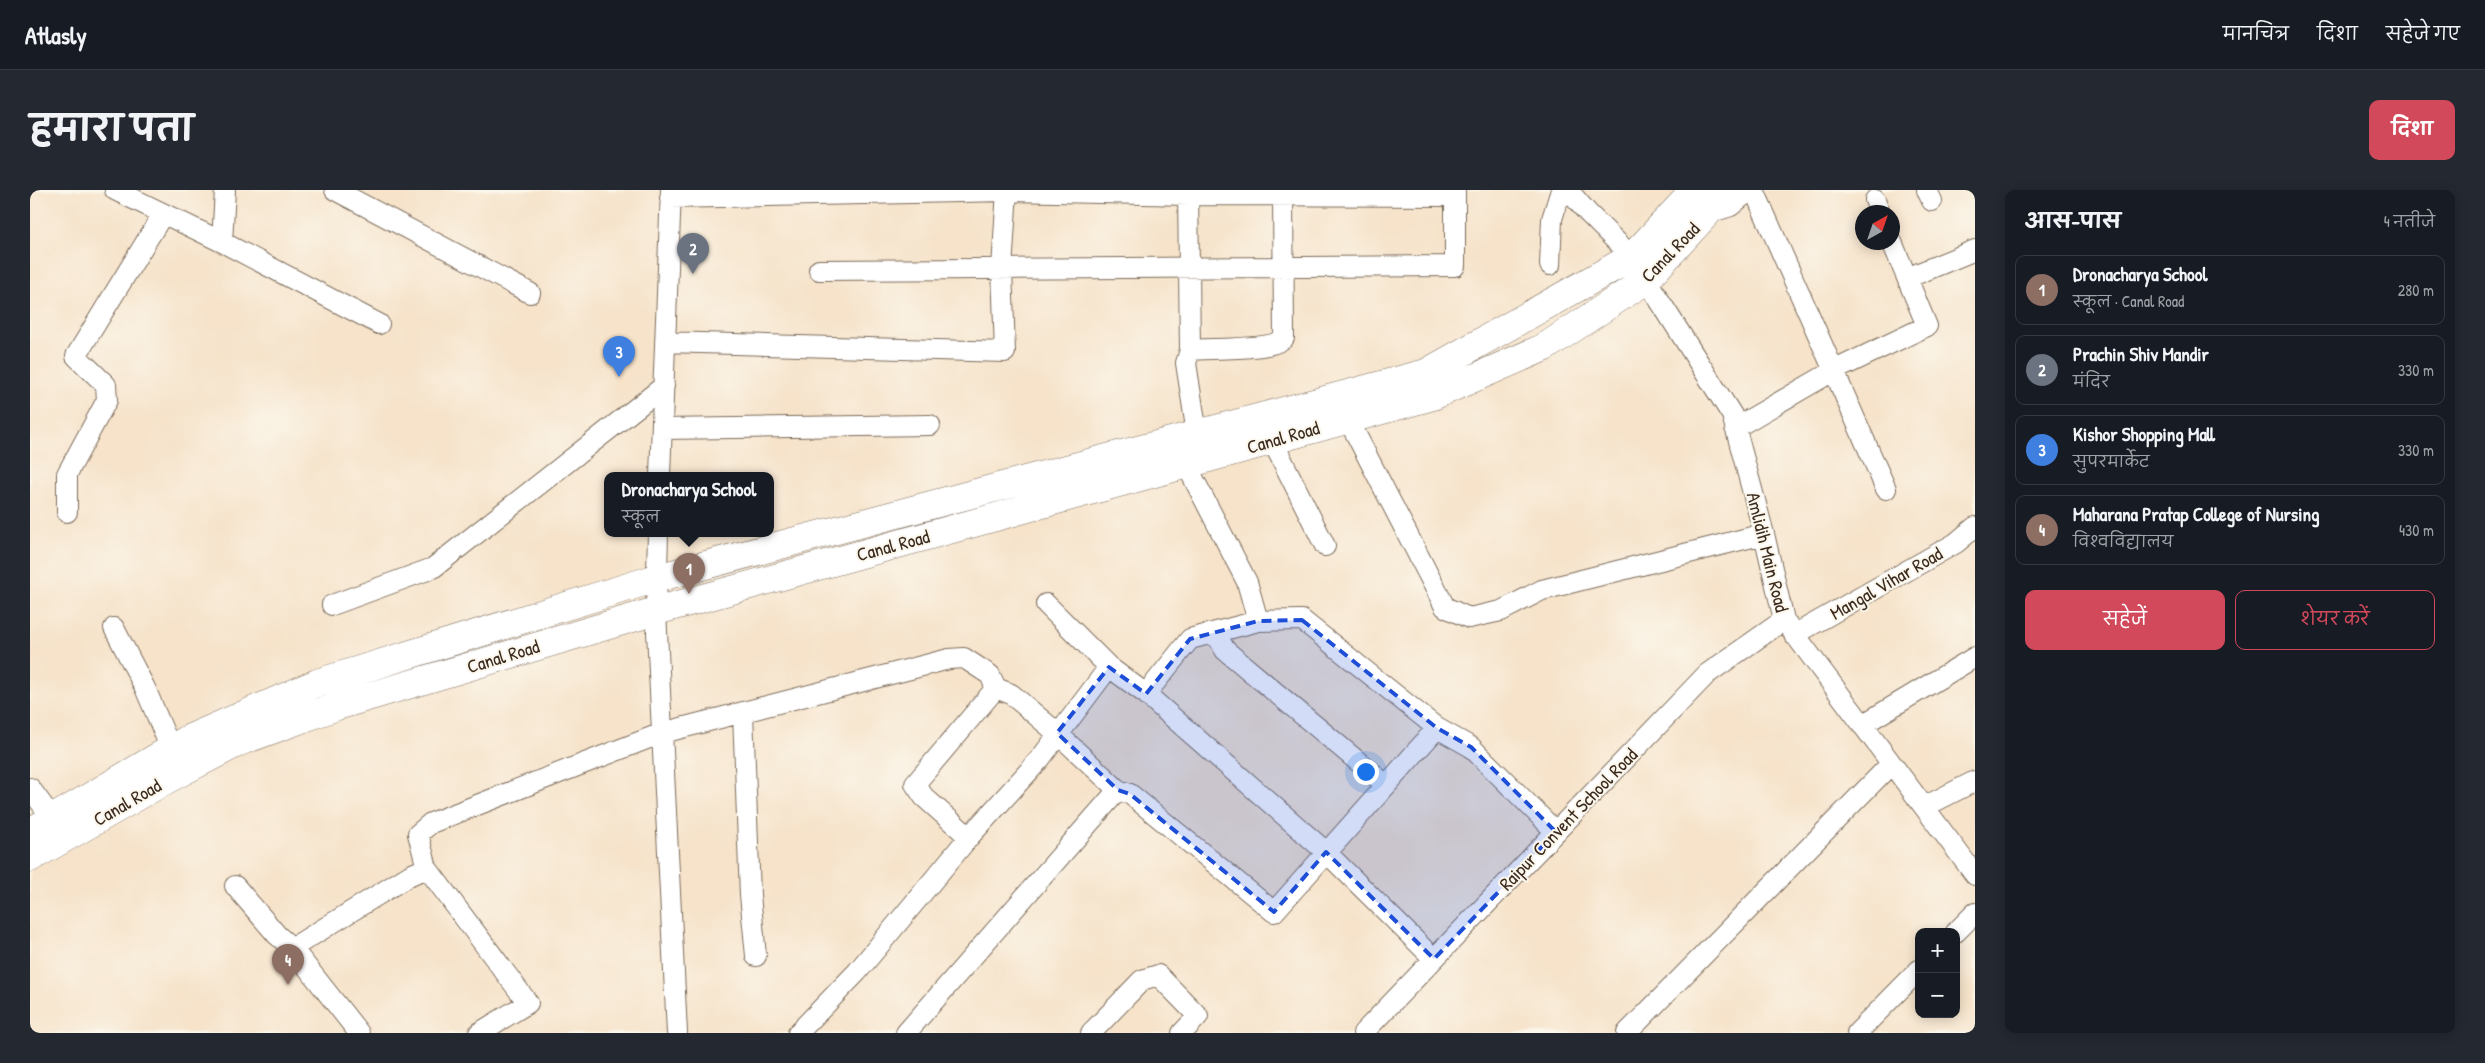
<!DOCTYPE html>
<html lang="hi">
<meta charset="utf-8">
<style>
body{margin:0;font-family:"Patrick Hand","Playpen Sans Deva",sans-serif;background:#242831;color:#f1f3f6}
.controls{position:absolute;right:15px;bottom:15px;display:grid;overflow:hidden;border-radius:10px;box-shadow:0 2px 12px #0003}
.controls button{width:45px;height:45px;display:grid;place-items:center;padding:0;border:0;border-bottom:1px solid #363941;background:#171b24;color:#f1f3f6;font:25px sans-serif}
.compass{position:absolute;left:1825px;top:15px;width:45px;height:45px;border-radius:50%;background:#171b24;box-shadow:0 2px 12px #0003;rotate:40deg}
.you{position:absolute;left:1335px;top:581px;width:18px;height:18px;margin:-12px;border:4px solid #fff;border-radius:50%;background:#1a73e8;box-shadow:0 0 0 8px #1a73e833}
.badge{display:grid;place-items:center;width:32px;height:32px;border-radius:50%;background:#d1495b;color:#fff;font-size:16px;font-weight:700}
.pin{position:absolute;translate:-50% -41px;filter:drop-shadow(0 1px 2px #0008)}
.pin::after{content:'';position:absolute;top:26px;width:18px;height:15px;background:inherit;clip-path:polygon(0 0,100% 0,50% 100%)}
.popup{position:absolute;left:574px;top:282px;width:170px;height:65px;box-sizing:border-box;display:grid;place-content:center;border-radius:10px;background:#171b24;filter:drop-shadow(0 1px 4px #0005);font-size:16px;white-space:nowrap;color:#9ea1a6}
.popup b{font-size:19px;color:#f1f3f6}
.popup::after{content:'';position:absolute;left:50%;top:100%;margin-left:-10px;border:10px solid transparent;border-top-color:#171b24}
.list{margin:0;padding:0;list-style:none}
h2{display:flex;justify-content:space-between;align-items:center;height:65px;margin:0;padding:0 20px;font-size:21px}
h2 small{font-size:16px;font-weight:400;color:#9ea1a6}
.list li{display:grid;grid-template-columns:32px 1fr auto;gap:15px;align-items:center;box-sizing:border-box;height:70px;margin:0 10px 10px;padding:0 10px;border:1px solid #363941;border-radius:10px}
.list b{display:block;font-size:19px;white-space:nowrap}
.list p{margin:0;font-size:16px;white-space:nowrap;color:#9ea1a6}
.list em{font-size:16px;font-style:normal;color:#9ea1a6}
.actions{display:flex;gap:10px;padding:15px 20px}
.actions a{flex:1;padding:11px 0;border:1px solid #d1495b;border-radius:10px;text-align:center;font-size:18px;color:#d1495b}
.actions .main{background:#d1495b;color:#fff}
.map{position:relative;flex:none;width:1945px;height:843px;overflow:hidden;border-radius:10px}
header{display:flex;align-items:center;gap:30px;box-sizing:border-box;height:70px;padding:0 25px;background:#171b24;border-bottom:1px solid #363941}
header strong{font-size:24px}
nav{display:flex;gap:28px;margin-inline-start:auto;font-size:18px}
.intro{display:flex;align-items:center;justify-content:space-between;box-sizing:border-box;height:120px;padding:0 30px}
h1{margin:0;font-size:35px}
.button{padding:12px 22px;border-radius:10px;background:#d1495b;color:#fff;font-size:18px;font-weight:700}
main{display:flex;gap:30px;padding:0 30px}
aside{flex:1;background:#171b24;border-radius:10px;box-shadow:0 2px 12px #0003}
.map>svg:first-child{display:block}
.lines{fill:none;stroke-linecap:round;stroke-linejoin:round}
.minor-casing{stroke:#7c6b5a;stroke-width:22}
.tertiary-casing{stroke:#7c6b5a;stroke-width:27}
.secondary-casing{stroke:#7c6b5a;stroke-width:29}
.minor{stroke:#fff;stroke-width:20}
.tertiary{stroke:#fff;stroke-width:25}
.secondary{stroke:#fff;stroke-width:28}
.marked{fill:#1d4ed8;fill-opacity:0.2;stroke:#1d4ed8;stroke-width:4;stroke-dasharray:10 6;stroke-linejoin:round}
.labels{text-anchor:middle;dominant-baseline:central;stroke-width:4;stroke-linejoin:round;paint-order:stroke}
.street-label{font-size:19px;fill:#3b2a1e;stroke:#fbf7ec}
</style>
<header>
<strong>Atlasly</strong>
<nav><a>मानचित्र</a><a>दिशा</a><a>सहेजे गए</a></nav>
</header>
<div class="intro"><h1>हमारा पता</h1><a class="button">दिशा</a></div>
<main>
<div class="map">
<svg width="1945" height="843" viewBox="0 0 1945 843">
<rect width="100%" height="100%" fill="#fbf7ec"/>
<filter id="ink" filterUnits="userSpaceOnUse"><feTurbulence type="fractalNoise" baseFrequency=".02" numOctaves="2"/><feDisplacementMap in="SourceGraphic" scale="10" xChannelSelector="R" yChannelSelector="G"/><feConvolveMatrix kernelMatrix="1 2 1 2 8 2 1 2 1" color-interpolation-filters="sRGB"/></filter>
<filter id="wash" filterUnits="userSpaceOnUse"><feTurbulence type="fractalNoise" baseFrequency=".0096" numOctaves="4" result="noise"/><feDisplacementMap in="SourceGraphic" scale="20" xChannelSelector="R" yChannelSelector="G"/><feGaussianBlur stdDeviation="1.12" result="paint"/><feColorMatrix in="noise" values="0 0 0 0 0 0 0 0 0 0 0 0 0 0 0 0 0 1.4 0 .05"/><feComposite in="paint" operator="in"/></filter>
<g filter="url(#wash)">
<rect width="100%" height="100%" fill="#f6e3ca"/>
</g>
<g filter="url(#ink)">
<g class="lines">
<g class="minor-casing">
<path id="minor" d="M85,0L192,52
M195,0L192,52L349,134
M305,0L500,103
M1158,0L1160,160L1156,173L1167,244
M1538,0L1557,22L1602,67L1702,225L1734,344L1754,430L1945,685
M1724,0L1856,299
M1897,0L1902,11
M640,8L977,1L1158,5L1425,6
M1845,10L1850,22
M1520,75L1522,29L1531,0
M789,80L1425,76V0
M1877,88L1945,60
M635,152L975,162L972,79L977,0
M1160,160C1179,158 1243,161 1254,148L1253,0
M1318,229L1415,417L1439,428L1471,421L1512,400L1734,344
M1705,238L1803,181L1897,136L1862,52
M632,239L900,235
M1242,250L1295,356
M1156,274L1217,392L1228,431
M630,285L641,0
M37,322V284L77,210L76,195L46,166L133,24
M628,343L626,421L647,843
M1016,414L1079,477L1116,504L1296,662L1404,769
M302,415L403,378L634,196
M84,438L115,498L141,559
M1186,444L1195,460L1356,595
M1764,445L1926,353L1945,337
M1116,504L1160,449L1228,431L1272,430L1407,538L1441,557L1526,642
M713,523L720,705L726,766
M1832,535L1945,467
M0,598L22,628
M1894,617L1945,591
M939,647L894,607L885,594L966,498
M205,696L247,745L262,758L329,843
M1926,742L1945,723
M262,758L380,685L397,678
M449,843L498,813L397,678L388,644L401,633L632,543L919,469L934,468L960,485L966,498L981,504L1027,543L1088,600L1100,604L1244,722L1407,538
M768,843L827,782L939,647L1010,569L1079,477
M876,843L1088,600
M1061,843L1112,790L1128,785L1168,826L1152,843
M1333,843L1677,484L1754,430
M1597,843L1861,574
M1827,843L1889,780"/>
</g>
<g class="tertiary-casing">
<path id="tertiary" d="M1680,20L1699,14L1716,0"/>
</g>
<g class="secondary-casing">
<path id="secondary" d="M0,642L158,549L287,493L627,388L1396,183L1602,67L1665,0
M0,668L138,589L209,552L307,516L626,421L1403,206L1515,157L1616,90L1680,20L1692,0"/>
</g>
<use href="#minor" class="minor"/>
<use href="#tertiary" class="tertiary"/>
<use href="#secondary" class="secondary"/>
</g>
</g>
<path class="marked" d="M1272,430L1407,538L1441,557L1526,642L1404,769L1296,662L1244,722L1100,604L1088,600L1027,543L1079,477L1116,504L1160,449L1228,431Z"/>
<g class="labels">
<g class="street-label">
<text transform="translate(1640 62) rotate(-46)">Canal Road</text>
<text transform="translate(1253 247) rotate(-16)">Canal Road</text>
<text transform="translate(863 355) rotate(-15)">Canal Road</text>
<text transform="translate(1738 362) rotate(76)">Amlidih Main Road</text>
<text transform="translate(1856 393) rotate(-30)">Mangal Vihar Road</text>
<text transform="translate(473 466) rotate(-17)">Canal Road</text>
<text transform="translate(97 612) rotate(-30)">Canal Road</text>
<text transform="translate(1538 629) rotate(-46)">Raipur Convent School Road</text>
</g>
</g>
</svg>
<div class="controls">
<button>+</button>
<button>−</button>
</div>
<svg class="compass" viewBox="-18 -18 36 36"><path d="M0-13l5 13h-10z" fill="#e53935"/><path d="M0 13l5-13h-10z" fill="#9ea1a6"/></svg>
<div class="you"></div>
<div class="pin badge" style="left:659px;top:404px;background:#8d6e63">1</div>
<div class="popup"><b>Dronacharya School</b>स्कूल</div>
<div class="pin badge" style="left:663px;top:84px;background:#6b7280">2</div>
<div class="pin badge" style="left:589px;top:187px;background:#3f7fe0">3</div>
<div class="pin badge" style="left:258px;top:795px;background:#8d6e63">4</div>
</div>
<aside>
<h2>आस-पास<small>4 नतीजे</small></h2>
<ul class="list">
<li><span class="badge" style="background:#8d6e63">1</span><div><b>Dronacharya School</b><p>स्कूल · Canal Road</p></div><em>280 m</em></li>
<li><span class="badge" style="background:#6b7280">2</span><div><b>Prachin Shiv Mandir</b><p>मंदिर</p></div><em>330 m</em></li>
<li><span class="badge" style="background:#3f7fe0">3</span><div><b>Kishor Shopping Mall</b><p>सुपरमार्केट</p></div><em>330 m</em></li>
<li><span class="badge" style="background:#8d6e63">4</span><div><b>Maharana Pratap College of Nursing</b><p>विश्वविद्यालय</p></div><em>430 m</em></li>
</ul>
<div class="actions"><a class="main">सहेजें</a><a>शेयर करें</a></div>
</aside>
</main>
